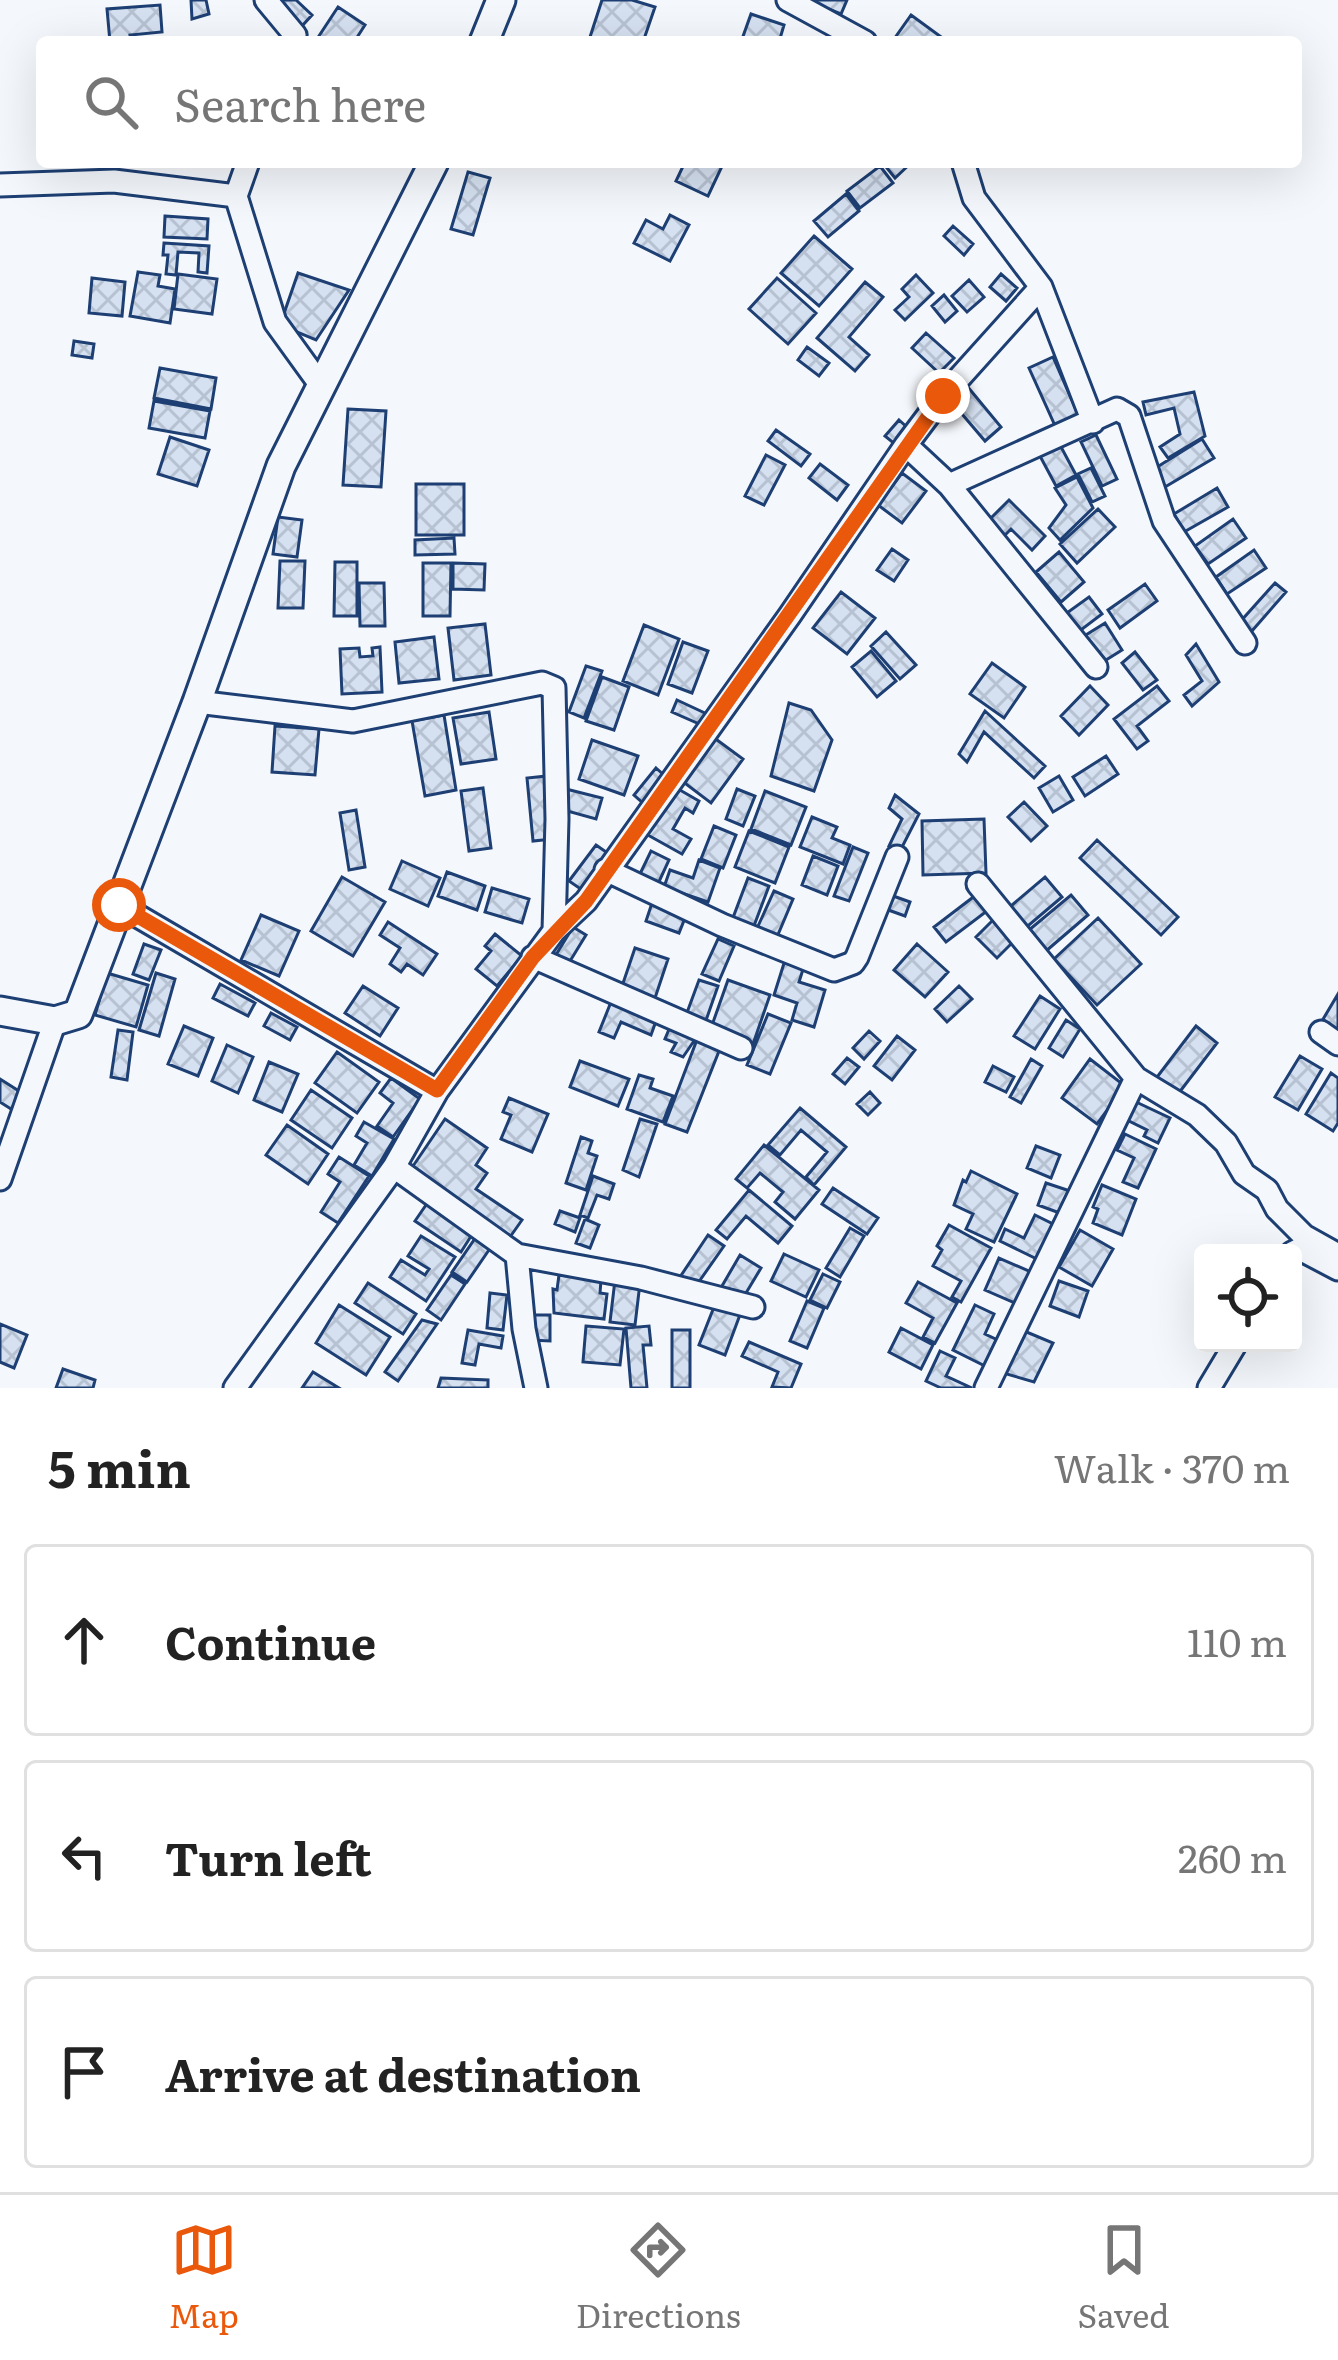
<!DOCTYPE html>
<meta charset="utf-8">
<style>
body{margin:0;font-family:Literata,serif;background:#f2f2f2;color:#222}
.controls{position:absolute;right:36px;bottom:36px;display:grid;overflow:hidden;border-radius:12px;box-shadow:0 12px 48px #0002}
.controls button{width:108px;height:108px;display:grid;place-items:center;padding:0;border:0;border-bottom:3px solid #e0e0e0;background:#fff;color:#222;font:60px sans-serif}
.stop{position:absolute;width:36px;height:36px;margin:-27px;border:9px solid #ea580c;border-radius:50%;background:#fff}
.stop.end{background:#ea580c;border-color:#fff;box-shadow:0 3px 12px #0008}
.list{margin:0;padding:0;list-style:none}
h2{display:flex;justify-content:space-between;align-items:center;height:156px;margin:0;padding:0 48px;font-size:51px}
h2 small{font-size:39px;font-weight:400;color:#767676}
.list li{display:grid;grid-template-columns:78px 1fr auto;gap:36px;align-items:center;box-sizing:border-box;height:192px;margin:0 24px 24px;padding:0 24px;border:3px solid #e0e0e0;border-radius:12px}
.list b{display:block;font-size:45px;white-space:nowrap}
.list em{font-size:39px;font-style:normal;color:#767676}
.icon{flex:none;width:66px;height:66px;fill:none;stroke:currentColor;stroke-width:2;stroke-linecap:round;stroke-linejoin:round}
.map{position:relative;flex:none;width:1338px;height:1388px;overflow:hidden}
.search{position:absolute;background:#fff;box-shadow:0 12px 48px #0002;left:36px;right:36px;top:36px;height:132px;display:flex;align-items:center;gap:30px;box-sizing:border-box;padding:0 42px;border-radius:12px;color:#767676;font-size:45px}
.sheet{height:804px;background:#fff}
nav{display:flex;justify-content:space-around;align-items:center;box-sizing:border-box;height:168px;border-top:3px solid #e0e0e0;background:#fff;font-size:33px;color:#767676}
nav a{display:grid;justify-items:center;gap:6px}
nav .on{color:#ea580c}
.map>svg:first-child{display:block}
.building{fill:url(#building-cross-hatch);stroke:#1d3f73;stroke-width:3}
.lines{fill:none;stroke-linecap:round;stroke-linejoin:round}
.street-casing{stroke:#1d3f73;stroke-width:27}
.secondary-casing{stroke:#1d3f73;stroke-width:33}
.street{stroke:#f4f7fb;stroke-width:21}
.secondary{stroke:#f4f7fb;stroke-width:27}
.route{stroke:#ea580c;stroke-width:15}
</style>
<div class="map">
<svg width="1338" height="1388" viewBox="0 0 1338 1388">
<defs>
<pattern id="building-cross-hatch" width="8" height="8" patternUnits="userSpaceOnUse" patternTransform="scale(3)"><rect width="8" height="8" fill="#d5e0f0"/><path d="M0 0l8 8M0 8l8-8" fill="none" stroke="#b6c1d1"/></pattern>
</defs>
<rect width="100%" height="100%" fill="#f4f7fb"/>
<path class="building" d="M191,0H206L209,14L192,19Z
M272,0H296L312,15L301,27Z
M602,0H632L655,7L643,42H604L590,37Z
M806,0H847L841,14Z
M160,5L162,32L130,35L131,42H110L107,9Z
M338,7L365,25L354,42H315Z
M751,14L784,25L779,42H741Z
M911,15L948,42H892Z
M685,162H724L708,196L676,181Z
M912,162L895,178L883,163L885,162Z
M880,166L893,183L860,208L847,191Z
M468,172L490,178L473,235L451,229Z
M846,194L859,211L828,237L814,221Z
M670,215L689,225L670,261L634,243L646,220L663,229Z
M165,216L208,219L207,239L164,237Z
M953,226L973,244L964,255L944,236Z
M814,236L852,269L819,306L781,273Z
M164,243L209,246L207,273L198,272L199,253L178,252L176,275L166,274L168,255H163Z
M138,272L160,275L158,286L175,289L170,323L130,316Z
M298,273L349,290L316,340L280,325Z
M178,274L217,279L212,314L174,309Z
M1001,274L1017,288L1006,301L990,287Z
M916,275L933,293L905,320L895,310L909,297L902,289Z
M92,278L125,282L122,316L89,313Z
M777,278L816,313L788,344L749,309Z
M969,280L984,297L967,312L952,296Z
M865,282L883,297L849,337L869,355L855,371L817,338Z
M944,295L957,311L945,322L932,306Z
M926,333L954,358L939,373L912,348Z
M74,341L94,344L92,358L72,355Z
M807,347L829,363L819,376L798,360Z
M1053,357L1080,419L1057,430L1029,368Z
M160,368L216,378L211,409L154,398Z
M967,386L1001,427L985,441L950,400Z
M1194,392L1205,436L1168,458L1160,447L1180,434L1174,408L1146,415L1143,402Z
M154,401L210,411L205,438L149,428Z
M348,409L386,411L381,487L343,485Z
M899,420L909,429L896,445L885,436Z
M776,430L810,454L801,466L768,441Z
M1096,435L1117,479L1102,486L1081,442Z
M170,437L209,450L197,486L158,474Z
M1202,439L1214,458L1165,487L1154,469Z
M1060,445L1076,475L1056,486L1040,456Z
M766,455L785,465L764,505L745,496Z
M820,464L848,485L837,500L809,478Z
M1091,468L1105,496L1092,502L1078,474Z
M902,473L926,491L902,523L878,505Z
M1077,477L1093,508L1060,540L1049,528L1066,505L1055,488Z
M416,484H464V535H416Z
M1217,488L1228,507L1184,532L1174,514Z
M1009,500L1045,536L1032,550L1011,529L1000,540L985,524Z
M1098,509L1115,527L1077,563L1060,544Z
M278,517L302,520L297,557L273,554Z
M1233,519L1246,538L1208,564L1195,546Z
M454,538L455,554L415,555V540Z
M892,549L908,560L894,581L877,570Z
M1254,550L1266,568L1227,594L1216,577Z
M1059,552L1084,582L1061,602L1036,572Z
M280,561H305L303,608H278Z
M335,562H357V616H334Z
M423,563H451L450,616H423Z
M453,563L485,564L484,590L453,589Z
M359,583H384L385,626H360Z
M1275,583L1286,592L1251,632L1240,622Z
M1145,584L1157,601L1120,628L1108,610Z
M841,592L875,618L847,654L813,628Z
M1089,597L1102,614L1077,633L1064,615Z
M1105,623L1122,650L1098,665L1081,638Z
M485,624L491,675L454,680L448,628Z
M644,625L679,639L658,695L623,681Z
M886,632L916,665L900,679L871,646Z
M434,637L439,679L399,683L395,642Z
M683,642L708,651L692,693L668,684Z
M1196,644L1219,682L1192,706L1184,695L1202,681L1186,655Z
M380,647L382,692L342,694L340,649L359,648L360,657L373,656L372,648Z
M871,651L896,681L877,697L852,667Z
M1135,652L1157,680L1143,690L1122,663Z
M992,663L1025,687L1004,718L970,694Z
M586,666L602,671L584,718L569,712Z
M602,677L629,687L614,730L586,721Z
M1090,686L1108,705L1079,735L1061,716Z
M1157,686L1169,701L1137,726L1148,741L1137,749L1114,719Z
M677,700L709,715L704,726L672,712Z
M789,703L811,710L832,740L814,791L771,776Z
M985,711L1045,766L1034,778L984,732L967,762L959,754Z
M489,712L496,759L461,764L453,718Z
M444,715L456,790L425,796L412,721Z
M275,726L319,729L315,775L272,772Z
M713,737L743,759L711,803L682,781Z
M592,740L638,756L624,795L579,779Z
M1106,756L1118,774L1085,796L1073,777Z
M656,768L665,776L643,803L634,795Z
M547,776L553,839L533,841L527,778Z
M1059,776L1073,800L1053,812L1039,788Z
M673,786L699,801L693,813L685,808L673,829L691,839L682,854L646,834Z
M483,788L491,848L469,851L461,791Z
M566,789L602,798L596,819L560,809Z
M737,789L755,796L743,826L726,819Z
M765,791L806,807L791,845L751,829Z
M895,795L919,814L900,851L889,846L902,819L889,808Z
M1024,802L1047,826L1031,841L1008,817Z
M356,810L365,867L349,870L340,813Z
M812,817L837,827L832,838L850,845L843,864L800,847Z
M984,819L986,873L923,875L922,821Z
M714,826L736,835L723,868L701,859Z
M749,831L789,847L775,883L735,867Z
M1097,840L1178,917L1161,935L1080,858Z
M596,845L612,856L585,892L569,881Z
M853,847L868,853L849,901L834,896Z
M651,851L669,860L657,886L638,878Z
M813,856L838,866L827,895L802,885Z
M699,860L720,868L708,902L664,887L670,870L693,878Z
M402,861L440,878L428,906L390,889Z
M447,872L485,886L477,910L438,896Z
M342,877L385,902L353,956L311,931Z
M1045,877L1062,897L1022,931L1005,911Z
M748,878L769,886L752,931L731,923Z
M492,888L529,899L522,923L485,912Z
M774,891L793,899L774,944L754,935Z
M885,893L910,902L905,916L880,907Z
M976,895L987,911L946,942L934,927Z
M1071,895L1088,915L1046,951L1029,930Z
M653,900L687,913L679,933L646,921Z
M261,915L299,931L279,976L241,960Z
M995,918L1016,939L997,958L976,937Z
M1098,918L1141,964L1097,1005L1054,959Z
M388,922L437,954L423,975L407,964L401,972L390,964L400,948L380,935Z
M573,927L586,935L567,966L554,958Z
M495,934L522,956L497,986L476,969L491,951L485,946Z
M718,939L734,946L719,981L702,974Z
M144,944L161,950L149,980L133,974Z
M917,944L948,972L925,997L894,970Z
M635,948L668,959L653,1004L620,992Z
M786,957L805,963L799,982L825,990L814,1027L792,1020L797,1003L774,995Z
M107,973L148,985L136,1027L95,1015Z
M156,973L175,979L159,1036L139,1030Z
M699,980L718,986L704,1026L685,1018Z
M728,980L770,995L753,1044L711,1028Z
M220,984L255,1003L248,1016L213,998Z
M363,986L398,1008L380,1036L345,1013Z
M959,986L972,999L947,1022L935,1009Z
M1338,994V1037L1319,1026Z
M1040,996L1060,1009L1035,1049L1014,1036Z
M611,1002L656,1021L651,1035L621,1022L614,1038L599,1032Z
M271,1013L297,1027L290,1040L264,1026Z
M768,1014L791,1023L770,1074L747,1065Z
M1066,1020L1080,1029L1063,1057L1049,1048Z
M184,1026L213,1038L198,1076L168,1064Z
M1196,1026L1217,1043L1175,1098L1154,1081Z
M670,1027L696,1038L683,1057L671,1052L676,1043L665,1039Z
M118,1030L133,1032L127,1080L111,1077Z
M869,1031L880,1041L864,1059L853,1048Z
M897,1036L915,1050L892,1080L874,1066Z
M698,1037L721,1046L687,1132L665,1124Z
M227,1045L253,1057L238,1093L212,1081Z
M337,1052L379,1082L357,1113L315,1083Z
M1300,1056L1322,1069L1298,1110L1275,1097Z
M847,1058L859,1067L845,1084L833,1074Z
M1031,1059L1042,1066L1021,1103L1010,1097Z
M1090,1059L1125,1086L1097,1124L1062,1098Z
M580,1061L629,1079L618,1106L570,1087Z
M269,1062L298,1074L282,1112L254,1100Z
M993,1066L1014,1077L1006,1092L985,1082Z
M1331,1073L1338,1078V1123L1333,1131L1306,1114Z
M639,1075L653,1079L650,1088L673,1096L663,1122L627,1109Z
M391,1078L420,1099L393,1137L377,1126L393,1103L380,1093Z
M0,1079L22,1093L11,1109L0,1102Z
M311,1090L352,1118L332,1148L291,1120Z
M870,1092L880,1103L868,1115L857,1104Z
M509,1098L548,1114L532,1152L501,1139L511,1115L503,1112Z
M1134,1101L1170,1118L1158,1143L1144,1136L1147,1130L1125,1119Z
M800,1108L846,1147L814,1185L806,1177L827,1152L801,1130L780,1155L768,1145Z
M445,1119L487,1148L476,1165L487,1173L476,1189L522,1220L510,1237L411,1169Z
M640,1119L657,1124L639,1177L623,1170Z
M364,1122L394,1139L372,1176L354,1165L367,1143L356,1136Z
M287,1125L328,1154L308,1184L266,1155Z
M1125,1134L1156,1149L1138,1188L1123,1182L1134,1158L1117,1150Z
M581,1137L592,1141L588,1153L597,1156L586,1190L566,1183Z
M764,1145L819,1190L795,1219L775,1202L783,1192L760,1173L747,1188L736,1179Z
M1036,1146L1060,1155L1051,1178L1027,1168Z
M339,1157L369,1176L338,1223L321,1212L340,1182L328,1174Z
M971,1171L1017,1194L994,1242L966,1229L973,1214L954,1205L963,1180L966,1182Z
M593,1176L614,1184L609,1199L597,1195L588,1218L580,1215Z
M1046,1183L1073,1192L1065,1215L1038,1205Z
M1102,1185L1136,1199L1122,1235L1093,1223L1098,1209L1093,1207Z
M833,1188L878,1218L867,1234L822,1204Z
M749,1190L792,1226L778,1243L746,1216L727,1239L716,1230Z
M428,1202L473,1233L461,1252L415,1221Z
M560,1211L580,1218L575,1232L555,1224Z
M1035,1215L1057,1226L1041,1261L1000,1241L1005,1229L1024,1238Z
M585,1219L599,1225L590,1248L576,1243Z
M949,1225L991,1248L961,1302L952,1297L961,1281L933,1266L942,1250L937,1246Z
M850,1228L864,1236L840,1277L826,1268Z
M1080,1230L1113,1249L1092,1286L1059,1267Z
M708,1235L724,1246L698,1283L680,1277Z
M421,1236L455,1257L426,1301L390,1277L401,1260L425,1275L429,1269L408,1256Z
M476,1237L491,1247L467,1282L452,1272Z
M784,1254L819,1270L806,1297L771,1281Z
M740,1255L761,1268L743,1298L722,1286Z
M999,1258L1038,1275L1024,1307L985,1290Z
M823,1274L840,1282L827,1308L810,1300Z
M451,1275L465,1284L441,1320L427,1310Z
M559,1275L601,1280L600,1293L607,1294L604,1319L554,1313L553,1289L557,1290Z
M615,1280L640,1283L635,1325L610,1322Z
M1059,1281L1088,1291L1079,1317L1050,1306Z
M918,1282L957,1303L935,1343L923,1337L933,1318L906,1303Z
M368,1283L416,1314L403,1334L355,1303Z
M490,1293L507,1295L503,1330L487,1328Z
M807,1301L824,1308L807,1348L790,1341Z
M716,1302L741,1312L725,1355L699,1345Z
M339,1305L390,1337L366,1375L316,1343Z
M975,1305L994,1314L985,1334L1004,1343L991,1369L953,1350Z
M531,1315H550V1341L531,1340Z
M422,1320L437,1324L398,1381L385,1372Z
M0,1324L27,1335L14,1368L0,1362Z
M586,1326L624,1329L620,1365L583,1362Z
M649,1326L651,1345H643L647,1388H631L626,1328Z
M901,1328L933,1345L921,1369L889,1352Z
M1017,1328L1053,1343L1034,1382L1000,1372Z
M468,1330L503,1336L501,1348L479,1344L475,1365L462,1363Z
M672,1330H690V1388H672Z
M749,1342L801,1364L791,1388L772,1387L778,1372L742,1356Z
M940,1351L955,1358L946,1376L972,1388H941L926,1381Z
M63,1369L95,1380L93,1388H56Z
M313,1372L339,1388H302Z
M441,1378L488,1380V1388H438Z"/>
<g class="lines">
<g class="street-casing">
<path id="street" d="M266,0L295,35L292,42
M788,0L865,42
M963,162L974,198L1041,287L1093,422
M0,185L114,181L236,196L275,322L322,387
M236,196L248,162
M1041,287L943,396L906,445L949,485L1117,409L1129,416L1164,521L1245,643
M949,485L1096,667
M197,702L353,721L542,683L554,688L557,819L554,931L437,1091L394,1167L235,1388
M606,870L722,925L834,970L853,963L857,957L897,857
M978,884L1136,1078L1197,1115L1226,1143L1244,1174L1267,1190L1277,1209L1304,1236L1338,1255
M119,905L437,1091
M554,931L586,901L790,615L906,445
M533,957L741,1048
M1321,1032L1338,1044
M394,1167L517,1255L524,1329L536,1388
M0,1179L55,1021
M1292,1253L1300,1249L1338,1269
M517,1255L641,1278L753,1307
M986,1388L1136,1078
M1209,1388L1236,1343"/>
</g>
<g class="secondary-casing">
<path id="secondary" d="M484,42L501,0
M0,1011L55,1021L78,1014L197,702L281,466L434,162"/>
</g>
<use href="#street" class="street"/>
<use href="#secondary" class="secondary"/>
</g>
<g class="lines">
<path class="route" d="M119,905L437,1090L533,957L586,901L943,396"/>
</g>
</svg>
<div class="controls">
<button><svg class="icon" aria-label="locate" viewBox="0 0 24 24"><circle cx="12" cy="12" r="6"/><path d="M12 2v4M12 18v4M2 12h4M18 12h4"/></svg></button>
</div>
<div class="stop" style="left:119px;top:905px"></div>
<div class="stop end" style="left:943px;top:396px"></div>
<div class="search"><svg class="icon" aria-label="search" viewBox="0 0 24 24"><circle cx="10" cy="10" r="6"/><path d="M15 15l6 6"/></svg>Search here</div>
</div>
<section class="sheet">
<h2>5 min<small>Walk · 370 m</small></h2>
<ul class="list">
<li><svg class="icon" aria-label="ahead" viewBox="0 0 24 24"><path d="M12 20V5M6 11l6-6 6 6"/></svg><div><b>Continue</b></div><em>110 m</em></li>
<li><svg class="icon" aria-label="left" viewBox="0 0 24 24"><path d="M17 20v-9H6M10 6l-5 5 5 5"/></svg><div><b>Turn left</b></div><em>260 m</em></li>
<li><svg class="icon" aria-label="arrive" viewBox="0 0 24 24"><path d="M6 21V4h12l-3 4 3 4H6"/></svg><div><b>Arrive at destination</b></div></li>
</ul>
</section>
<nav>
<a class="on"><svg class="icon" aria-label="map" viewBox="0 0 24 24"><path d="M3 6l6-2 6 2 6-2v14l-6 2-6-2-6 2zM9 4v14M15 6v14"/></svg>Map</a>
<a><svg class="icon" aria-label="directions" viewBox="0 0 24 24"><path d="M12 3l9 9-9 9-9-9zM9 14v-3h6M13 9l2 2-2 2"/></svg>Directions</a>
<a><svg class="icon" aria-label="saved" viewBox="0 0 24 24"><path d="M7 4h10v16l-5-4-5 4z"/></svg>Saved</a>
</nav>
